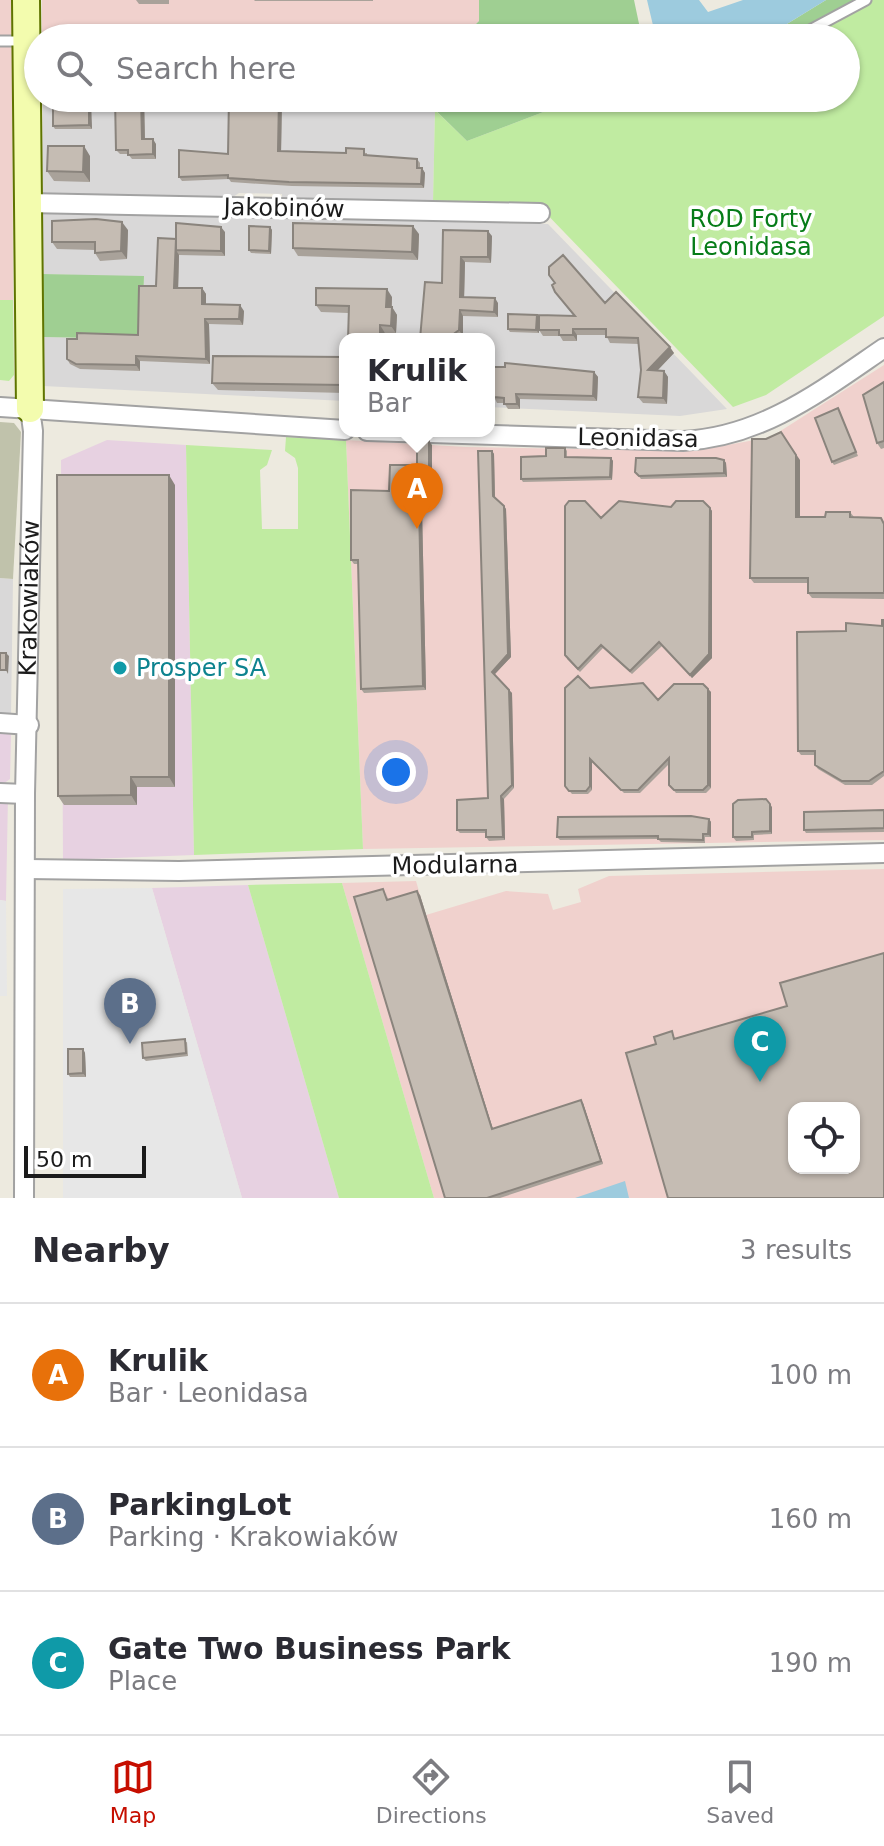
<!DOCTYPE html>
<meta charset="utf-8">
<style>
body{margin:0;font-family:"DejaVu Sans",sans-serif;background:#f7f7f7;color:#2b2b33}
.controls{position:absolute;right:24px;bottom:24px;display:grid;overflow:hidden;border-radius:16px;box-shadow:0 2px 6px #0004}
.controls button{width:72px;height:72px;display:grid;place-items:center;padding:0;border:0;border-bottom:2px solid #e1e1e2;background:#fff;color:#2b2b33;font:40px sans-serif}
.scale{position:absolute;left:24px;bottom:20px;width:122px;box-sizing:border-box;padding-left:8px;border:4px solid #1b1b1b;border-top:0;font-size:22px;line-height:28px;white-space:nowrap;color:#1b1b1b;-webkit-text-stroke:6px #fff;paint-order:stroke}
.you{position:absolute;left:396px;top:772px;width:28px;height:28px;margin:-20px;border:6px solid #fff;border-radius:50%;background:#1a73e8;box-shadow:0 0 0 12px #1a73e833}
.badge{display:grid;place-items:center;width:52px;height:52px;border-radius:50%;background:#c60e00;color:#fff;font-size:26px;font-weight:700}
.pin{position:absolute;translate:-50% -66px;filter:drop-shadow(0 2px 4px #0008)}
.pin::after{content:'';position:absolute;top:42px;width:28px;height:24px;background:inherit;clip-path:polygon(0 0,100% 0,50% 100%)}
.popup{position:absolute;left:339px;top:333px;width:156px;height:104px;box-sizing:border-box;display:grid;place-content:center;border-radius:16px;background:#fff;filter:drop-shadow(0 2px 6px #0005);font-size:26px;white-space:nowrap;color:#7c7c81}
.popup b{font-size:30px;color:#2b2b33}
.popup::after{content:'';position:absolute;left:50%;top:100%;margin-left:-16px;border:16px solid transparent;border-top-color:#fff}
.list{margin:0;padding:0;list-style:none}
h2{display:flex;justify-content:space-between;align-items:center;height:104px;margin:0;padding:0 32px;font-size:34px}
h2 small{font-size:26px;font-weight:400;color:#7c7c81}
.list li{display:grid;grid-template-columns:52px 1fr auto;gap:24px;align-items:center;box-sizing:border-box;height:144px;padding:0 32px;border-top:2px solid #e1e1e2}
.list b{display:block;font-size:30px;white-space:nowrap}
.list p{margin:0;font-size:26px;white-space:nowrap;color:#7c7c81}
.list em{font-size:26px;font-style:normal;color:#7c7c81}
.icon{flex:none;width:44px;height:44px;fill:none;stroke:currentColor;stroke-width:2;stroke-linecap:round;stroke-linejoin:round}
.map{position:relative;flex:none;width:884px;height:1198px;overflow:hidden}
.search{position:absolute;background:#fff;box-shadow:0 2px 6px #0004;left:24px;right:24px;top:24px;height:88px;display:flex;align-items:center;gap:20px;box-sizing:border-box;padding:0 28px;border-radius:44px;color:#7c7c81;font-size:30px}
.sheet{height:536px;background:#fff}
nav{display:flex;justify-content:space-around;align-items:center;box-sizing:border-box;height:112px;border-top:2px solid #e1e1e2;background:#fff;font-size:22px;color:#7c7c81}
nav a{display:grid;justify-items:center;gap:4px}
nav .on{color:#c60e00}
.map>svg:first-child{display:block}
.residential{fill:#d9d8d8}
.commercial{fill:#f0d1cd;fill-rule:evenodd}
.industrial{fill:#e7d1e1}
.construction{fill:#c0c2ab}
.grass{fill:#c0eba1}
.forest{fill:#9fcf92}
.parking{fill:#e7e7e7}
.water{fill:#9dcbde}
.lines{fill:none;stroke-linecap:round;stroke-linejoin:round}
.lane-casing{stroke:#a2a2a2;stroke-width:13}
.street-casing{stroke:#a2a2a2;stroke-width:22}
.secondary-casing{stroke:#5f7400;stroke-width:30}
.lane{stroke:#fff;stroke-width:9}
.street{stroke:#fff;stroke-width:18}
.secondary{stroke:#f3fcae;stroke-width:26}
.wall{fill:#a9a29a}
.shaded-wall{fill:#8a847d}
.building{fill:#c5bcb3;stroke:#8a847d;stroke-width:2;fill-rule:evenodd}
.culture-dot{fill:#0f9aa8;stroke:#fff;stroke-width:3}
.labels{text-anchor:middle;dominant-baseline:central;stroke-width:7;stroke-linejoin:round;paint-order:stroke}
.street-label{font-size:24px;fill:#1b1b1b;stroke:#fff}
.park-label{font-size:24px;fill:#067c18;stroke:#fff}
.culture-label{font-size:24px;fill:#0d838f;stroke:#fff;text-anchor:start}
</style>
<div class="map">
<svg width="884" height="1198" viewBox="0 0 884 1198">
<rect width="100%" height="100%" fill="#edeadf"/>
<path class="residential" d="M43,98H423L435,110L433,202L282,198V194L239,193L233,197L42,193Z
M42,213L548,224L727,409L680,416L489,407V339H345V401L43,386L44,337L142,339L144,277L42,274Z
M0,578L13,579L11,715L0,718Z"/>
<path class="commercial" d="M0,0H12L13,300H0Z
M42,0H479V21L462,38H42Z
M884,365V840L363,849L346,440L466,447L695,451L771,437Z
M884,869V1198H434L342,883L416,881L426,915L506,891L548,894L553,910L581,902L578,889L609,876ZM794,1108H854V1168H794Z"/>
<path class="industrial" d="M107,440L186,445L194,855L63,860L61,460Z
M0,729L11,735L10,779L3,784H0Z
M0,795L8,796L6,901L0,900Z
M248,885L339,1198H242L152,888Z"/>
<path class="construction" d="M0,422L14,423L21,432L13,579L0,578Z"/>
<path class="grass" d="M856,0H884V316L766,395L733,407L537,204L433,202L435,110L467,141L580,98H846V38H786Z
M0,300H13L14,375L9,381L0,380Z
M286,437L346,440L363,849L194,855L186,445L272,450L267,465L260,470L262,529H298V468L295,458L285,451Z
M342,883L434,1198H339L248,885Z"/>
<path class="forest" d="M479,0H634L642,38H462L479,21Z
M826,0H856L786,38H764Z
M423,98H580L467,141Z
M42,274L144,276L142,339L44,337Z"/>
<path class="parking" d="M152,888L242,1198H63V889Z
M0,900L6,901L7,996H0Z"/>
<path class="water" d="M647,0H699L708,12L743,0H826L764,38H656Z
M625,1181L629,1198H575Z"/>
<g class="lines">
<g class="lane-casing">
<path id="lane" d="M795,38L866,0
M0,41H23"/>
</g>
<g class="street-casing">
<g id="street">
<path d="M27,203L540,213"/>
<path d="M0,407L345,430"/>
<path d="M367,431L683,441C762,437 821,391 884,348"/>
<path d="M0,723L29,725"/>
<path d="M0,793L25,794"/>
<path d="M27,869L179,871L884,853"/>
<path id="s1" d="M24,1198L25,794L33,431L30,409"/>
</g>
</g>
<g class="secondary-casing">
<path id="secondary" d="M26,0L30,409"/>
</g>
<use href="#lane" class="lane"/>
<use href="#street" class="street"/>
<use href="#secondary" class="secondary"/>
</g>
<path class="wall" d="M136,0H169V4H139Z
M254,0H373V1H255Z
M89,98L92,129H55L53,126Z
M229,98H282L281,151L367,153V155L417,159L420,163V168H422L425,173L424,188L292,186L231,182L229,179L182,181L179,177L228,154Z
M144,99L145,139L156,144V159H132L128,154H120L116,150Z
M90,156V182L54,181L47,171Z
M270,227L272,230L271,254L251,253L249,250Z
M128,230L127,259L100,261L95,253V250L57,249L52,242Z
M443,230L492,236L491,263L465,262L464,297L498,303V317L463,316V336L459,339H420L442,283Z
M225,232V256L179,255L178,288H202L206,294V304L244,311L243,325L209,324L210,364L140,361V371L80,369L70,364L67,359L77,339L138,335L176,239Z
M419,234L418,260L298,256L293,248Z
M549,275L605,303L674,353L658,370L664,371L668,377L667,404L643,403L638,397L641,370L639,344L610,343L606,335H577V341H563L560,336H543L539,330L574,316L555,292V283Z
M392,297V307L397,315L396,333H385L348,313L321,312L316,305Z
M537,315L539,319V333L510,332L508,329Z
M345,357V393L218,390L212,383Z
M489,367L594,372L598,377L597,401L520,399V409H508L504,403H497L495,399H489Z
M884,382V448L881,449L877,443Z
M840,412L858,456L834,465L832,462Z
M432,445V510H422L426,690L364,693L361,689L358,564H354L351,560L389,491L417,465Z
M565,448L567,451V457L611,458L613,461L612,480L523,482L521,479L546,456Z
M492,451L494,454L495,498L506,509L511,657L494,675L512,693L514,788L504,799L505,840L489,841L486,837V833H460L457,830L488,798Z
M724,460L726,463L727,477L641,479L635,472Z
M800,460V517H825L850,512L854,517L884,522V599L812,598L808,593V583H754L750,578Z
M175,485V787H137V805H64L58,796Z
M671,507L710,508L712,511V658L692,678L662,646L632,674L603,648L580,672L567,659L601,518Z
M884,620V776L872,785H845L818,769L815,765V755H801L798,751L846,631L882,626Z
M590,688L658,700L708,689L711,692V788L706,793H676L669,785V764L640,793H624L592,762V790L588,794H572L565,786Z
M772,807V834L754,835V840L736,841L733,837Z
M884,810V832L806,833L804,830Z
M709,819L711,822V837H705V843L661,842L658,839L560,840L557,837Z
M386,892L388,900L420,895L493,1129L583,1103L603,1164L500,1198H445Z
M187,1042L188,1056L146,1061L143,1058Z
M83,1049L85,1053L86,1077H70L68,1074Z"/>
<path class="shaded-wall" d="M89,98H91L92,129L89,125Z
M141,98L144,99L145,144L142,139Z
M279,98H282L281,155L278,151Z
M153,139L156,144V159L153,154Z
M84,146L90,156V182L83,172Z
M422,168L425,173L424,188L421,184Z
M122,222L128,230L127,259L121,251Z
M413,226L419,234L418,260L412,252Z
M221,227L225,232V256L221,251Z
M270,227L272,230L271,254L269,251Z
M488,231L492,236L491,263L488,257Z
M176,239V250L179,255L178,293L174,288Z
M461,257L465,262L464,302L460,297Z
M202,288L206,294V309L202,304Z
M387,289L392,297L391,315L386,307Z
M495,298L498,303V317L494,312Z
M240,305L244,311L243,325L239,319Z
M392,307L397,315L396,333L391,326Z
M460,310L463,316V336L459,330Z
M537,315L539,319V333L536,330Z
M205,319L209,324L210,364L206,359Z
M380,325L385,333V339H380Z
M573,329L577,335V341L573,335Z
M670,347L674,353L652,376L648,370Z
M136,356L140,361V371L136,365Z
M664,371L668,377L667,404L663,398Z
M594,372L598,377L597,401L593,396Z
M516,394L520,399V409L517,404Z
M781,432L800,460V523L796,517Z
M429,441L432,445V510L429,506Z
M492,451L494,454L495,499L493,496Z
M611,458L613,461L612,480L610,477Z
M724,460L726,463L727,477L724,473Z
M169,475L175,485V787L169,777Z
M419,506L422,510L426,690L423,686Z
M504,506L506,509L511,657L494,675L492,672Z
M710,508L712,511V658L692,678L690,675Z
M6,653L9,656L8,674L6,670Z
M708,689L711,692V788L708,785Z
M509,690L512,693L514,788L512,785Z
M590,759L592,762V790L590,786Z
M131,777L137,787V805L131,795Z
M501,796L504,799L505,840L503,837Z
M770,804L772,807V834L770,831Z
M709,819L711,822V837L708,834Z
M417,891L420,895L494,1133L492,1129Z
M83,1049L85,1053L86,1077L83,1073Z
M581,1100L583,1103L603,1164L601,1161Z"/>
<path class="building" d="M136,27V38H70V29Z
M446,30V38H434V31Z
M53,98H89V125L53,126Z
M115,98H141L142,139H153V154L128,155V150H116Z
M229,98H279L278,151L346,153V148L364,149V155L417,159V168H422L421,184L289,182L228,178V175L179,177V150L228,154Z
M48,146H84L83,172L47,171Z
M96,219L122,222L121,251L95,253V242H52V221Z
M176,223L221,227V251L176,250Z
M293,223L413,226L412,252L293,248Z
M249,226L270,227L269,251L249,250Z
M443,230L488,231V257H461L460,297L495,298L494,312L460,310L459,330L451,336V339H420L425,282L442,283Z
M158,238L176,239L174,288H202V304L240,305L239,319H205L206,359L136,356V365L76,364L67,359V339H77V333L138,335L139,286H156Z
M563,255L605,303L616,292L670,347L648,370L664,371L663,398L638,397L641,370L638,338L606,337V329H573V335H559V330H539V315L575,316L555,292L552,285L555,283L549,275V267Z
M316,288L387,289L386,307H392L391,326L380,325V339H348L349,306L316,305Z
M508,314L537,315L536,330L508,329Z
M213,356L345,357V385L212,383Z
M505,363L594,372L593,396L516,394L517,404H504V398L494,397V394H489V367H505Z
M884,382V441L877,443L863,395Z
M838,408L856,452L832,462L815,418Z
M781,432L796,455V517H825L826,512H850V517L881,518L884,524V593H808V578H750L752,439H766Z
M417,441H429V506H419L423,686L361,689L358,560H351V490L389,491L390,465H417Z
M546,448H565V457L611,458L610,477L521,479V457L546,456Z
M478,451H492L493,496L504,506L508,654L492,672L509,690L512,785L501,796L503,837H486V830H457V800L488,798Z
M636,458H716L724,460V473L639,476L635,472Z
M57,475H169V777H131V795L58,796Z
M569,501H585L601,518L619,501L671,507L676,501H703L710,508L709,654L690,675L659,642L630,671L601,645L578,669L565,655V506Z
M882,620H884V771L869,781H842L815,765V751H798L797,632L846,631V623L882,626Z
M0,653H6V670H0Z
M578,676L590,688L643,683L658,700L674,684H703L708,689V785L703,790H674L669,785V758L638,790H621L590,759V786L586,791H569L565,786V688Z
M766,799L770,804V831L752,832V837H733V804L738,800Z
M884,810V828L804,830V812Z
M691,816L709,819L708,834H703V840L658,839V836L557,837L558,817Z
M383,889L387,900L417,891L492,1129L581,1100L601,1161L487,1198H445L354,897Z
M884,953V1198H668L626,1053L656,1044L654,1037L672,1031L674,1039L787,1006L780,983ZM794,1108H854V1168H794Z
M185,1039L186,1053L143,1058L142,1043Z
M68,1049H83V1073L68,1074Z"/>
<circle class="culture-dot" cx="120" cy="668" r="8"/>
<g class="labels">
<g class="street-label">
<text transform="translate(284 208) rotate(1)">Jakobinów</text>
<text transform="translate(638 438) rotate(1)">Leonidasa</text>
<text stroke="none"><textPath href="#s1" startOffset="600">Krakowiaków</textPath></text>
<text transform="translate(455 865) rotate(-1)">Modularna</text>
</g>
<g class="park-label">
<text x="751" y="219">ROD Forty<tspan x="751" dy="28">Leonidasa</tspan></text>
</g>
<g class="culture-label">
<text x="136" y="668">Prosper SA</text>
</g>
</g>
</svg>
<div class="controls">
<button><svg class="icon" aria-label="locate" viewBox="0 0 24 24"><circle cx="12" cy="12" r="6"/><path d="M12 2v4M12 18v4M2 12h4M18 12h4"/></svg></button>
</div>
<div class="scale">50 m</div>
<div class="you"></div>
<div class="pin badge" style="left:417px;top:529px;background:#e8710a">A</div>
<div class="popup"><b>Krulik</b>Bar</div>
<div class="pin badge" style="left:130px;top:1044px;background:#5c6f8a">B</div>
<div class="pin badge" style="left:760px;top:1082px;background:#0f9aa8">C</div>
<div class="search"><svg class="icon" aria-label="search" viewBox="0 0 24 24"><circle cx="10" cy="10" r="6"/><path d="M15 15l6 6"/></svg>Search here</div>
</div>
<section class="sheet">
<h2>Nearby<small>3 results</small></h2>
<ul class="list">
<li><span class="badge" style="background:#e8710a">A</span><div><b>Krulik</b><p>Bar · Leonidasa</p></div><em>100 m</em></li>
<li><span class="badge" style="background:#5c6f8a">B</span><div><b>ParkingLot</b><p>Parking · Krakowiaków</p></div><em>160 m</em></li>
<li><span class="badge" style="background:#0f9aa8">C</span><div><b>Gate Two Business Park</b><p>Place</p></div><em>190 m</em></li>
</ul>
</section>
<nav>
<a class="on"><svg class="icon" aria-label="map" viewBox="0 0 24 24"><path d="M3 6l6-2 6 2 6-2v14l-6 2-6-2-6 2zM9 4v14M15 6v14"/></svg>Map</a>
<a><svg class="icon" aria-label="directions" viewBox="0 0 24 24"><path d="M12 3l9 9-9 9-9-9zM9 14v-3h6M13 9l2 2-2 2"/></svg>Directions</a>
<a><svg class="icon" aria-label="saved" viewBox="0 0 24 24"><path d="M7 4h10v16l-5-4-5 4z"/></svg>Saved</a>
</nav>
